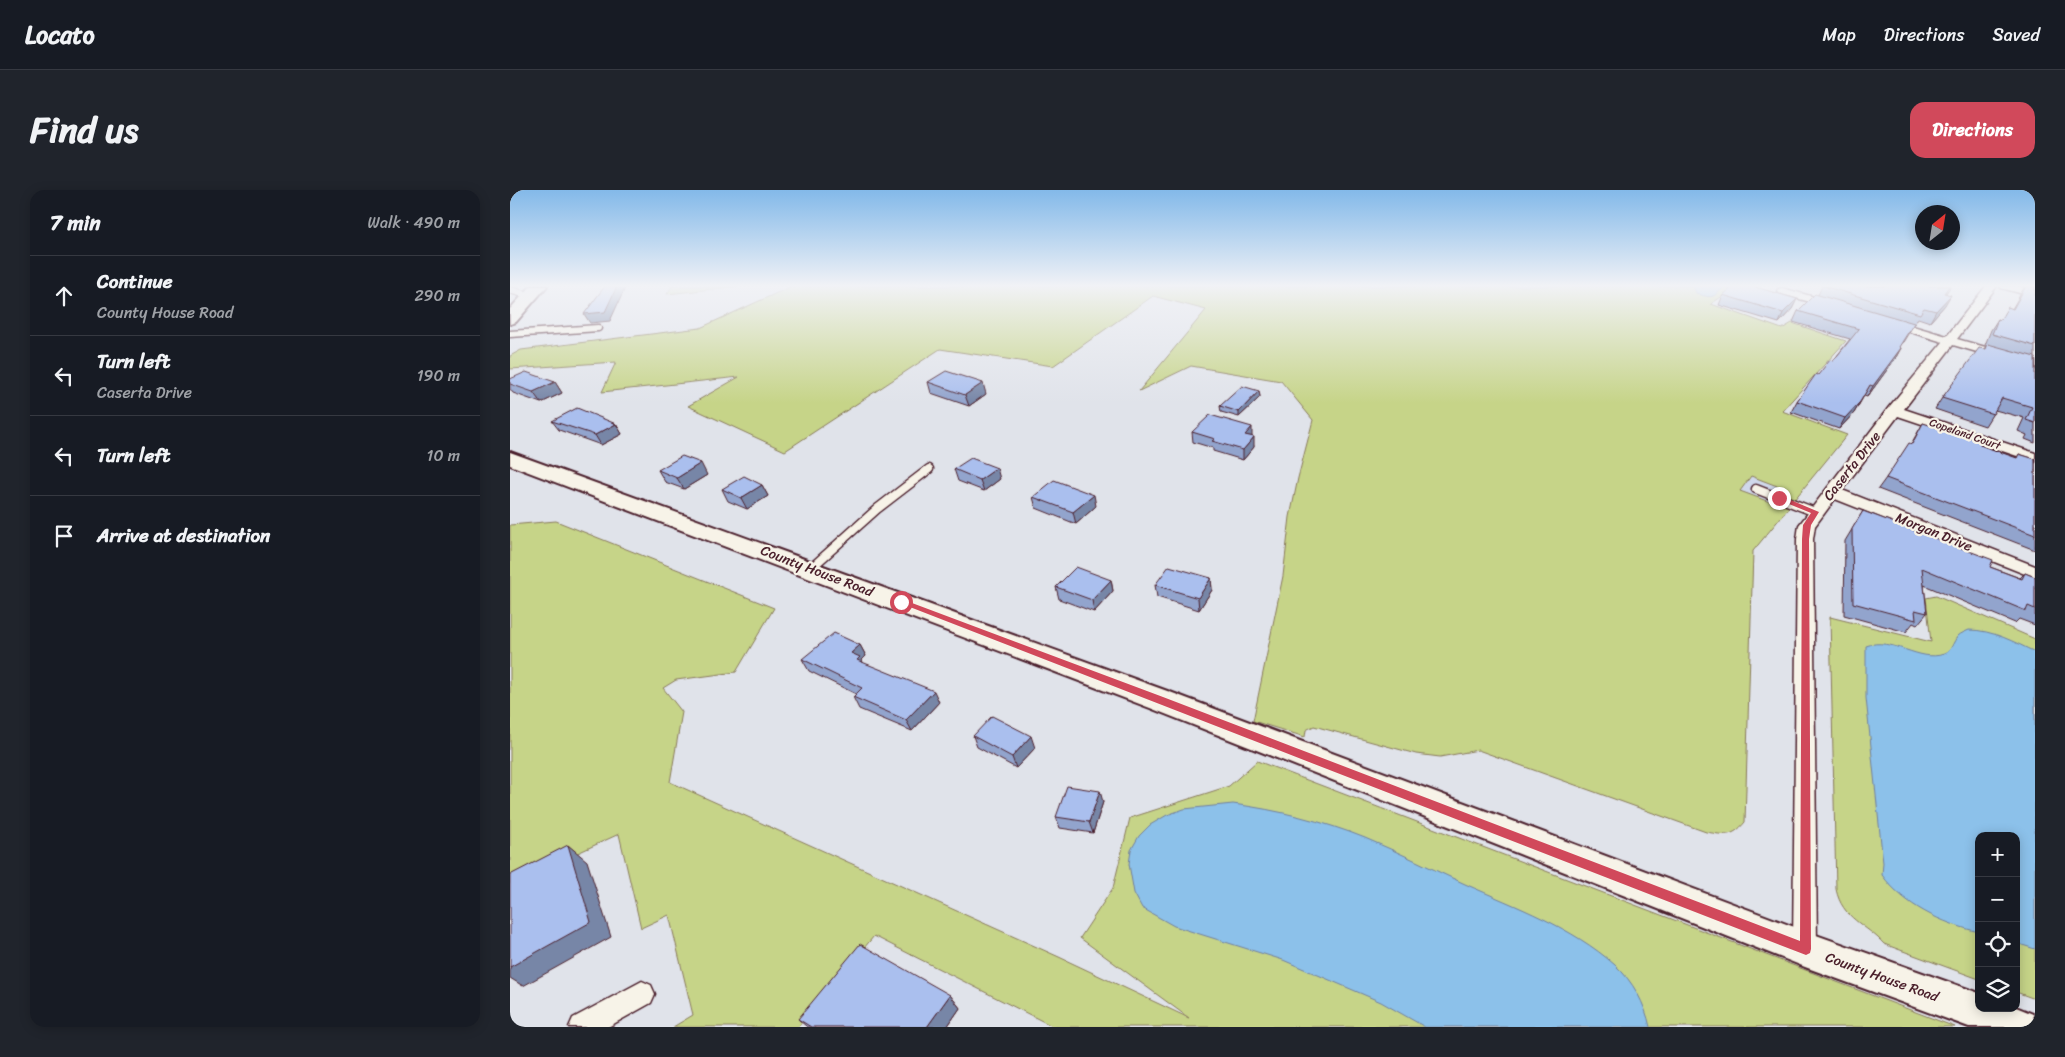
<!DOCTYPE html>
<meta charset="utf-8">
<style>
body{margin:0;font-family:Sriracha,sans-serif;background:#20242c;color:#f1f3f6}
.controls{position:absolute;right:15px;bottom:15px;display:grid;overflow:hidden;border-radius:10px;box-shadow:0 2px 12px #0003}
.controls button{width:45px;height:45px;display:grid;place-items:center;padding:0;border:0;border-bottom:1px solid #363941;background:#171b24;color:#f1f3f6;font:25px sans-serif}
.compass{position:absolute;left:1405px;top:15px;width:45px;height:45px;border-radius:50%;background:#171b24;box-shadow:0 2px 12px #0003;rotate:30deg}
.stop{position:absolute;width:15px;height:15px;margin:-11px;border:4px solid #d1495b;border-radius:50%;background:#fff}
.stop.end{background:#d1495b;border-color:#fff;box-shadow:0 1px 5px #0008}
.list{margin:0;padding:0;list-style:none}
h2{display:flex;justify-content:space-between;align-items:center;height:65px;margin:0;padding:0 20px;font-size:21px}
h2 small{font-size:16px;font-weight:400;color:#9ea1a6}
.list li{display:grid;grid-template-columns:32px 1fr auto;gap:15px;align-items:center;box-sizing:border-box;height:80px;padding:0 20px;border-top:1px solid #363941}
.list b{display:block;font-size:19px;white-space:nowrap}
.list p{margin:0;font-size:16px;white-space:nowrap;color:#9ea1a6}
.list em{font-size:16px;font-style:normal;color:#9ea1a6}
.icon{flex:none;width:28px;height:28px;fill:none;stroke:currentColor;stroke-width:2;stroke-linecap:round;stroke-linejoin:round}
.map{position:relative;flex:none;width:1525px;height:837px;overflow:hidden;border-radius:15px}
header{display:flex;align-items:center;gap:30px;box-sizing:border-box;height:70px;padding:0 25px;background:#171b24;border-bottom:1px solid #363941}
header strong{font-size:24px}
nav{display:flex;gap:28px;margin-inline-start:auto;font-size:18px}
.intro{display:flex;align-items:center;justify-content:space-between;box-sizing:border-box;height:120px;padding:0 30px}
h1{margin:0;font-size:35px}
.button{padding:12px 22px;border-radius:15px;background:#d1495b;color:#fff;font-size:18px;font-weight:700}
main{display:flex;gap:30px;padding:0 30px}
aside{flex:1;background:#171b24;border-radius:15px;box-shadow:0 2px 12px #0003}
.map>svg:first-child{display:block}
.built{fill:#d0d8eb}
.green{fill:#c6d488;stroke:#887a5a}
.water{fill:#8cc1ea;stroke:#72809e}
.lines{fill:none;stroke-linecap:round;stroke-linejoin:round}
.lane-far1-casing{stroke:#4a1f2b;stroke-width:9}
.lane-casing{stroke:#4a1f2b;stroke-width:11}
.street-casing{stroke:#4a1f2b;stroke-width:3}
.secondary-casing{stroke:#4a1f2b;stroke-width:4}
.lane-far1{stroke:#f7f3e8;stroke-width:6}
.lane{stroke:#f7f3e8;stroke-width:8}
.street{fill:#f7f3e8;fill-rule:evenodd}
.secondary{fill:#f7f3e8;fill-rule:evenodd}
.wall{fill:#92a4cd;stroke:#4a1f2b}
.shaded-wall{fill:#7786a7;stroke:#4a1f2b}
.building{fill:#aabfee;stroke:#4a1f2b}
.route{fill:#d1495b}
.labels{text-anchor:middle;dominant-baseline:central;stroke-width:4.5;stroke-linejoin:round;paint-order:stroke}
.far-street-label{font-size:11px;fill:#4a1f2b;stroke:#f7f3e8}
.street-label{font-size:14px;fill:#4a1f2b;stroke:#f7f3e8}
</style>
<header>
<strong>Locato</strong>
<nav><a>Map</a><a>Directions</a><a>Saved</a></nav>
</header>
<div class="intro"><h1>Find us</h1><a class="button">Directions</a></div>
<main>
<aside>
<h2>7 min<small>Walk · 490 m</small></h2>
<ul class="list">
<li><svg class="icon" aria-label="ahead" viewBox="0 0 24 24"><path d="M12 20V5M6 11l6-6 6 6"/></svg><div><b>Continue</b><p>County House Road</p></div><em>290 m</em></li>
<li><svg class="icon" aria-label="left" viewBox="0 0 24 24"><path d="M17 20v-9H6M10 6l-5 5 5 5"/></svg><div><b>Turn left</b><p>Caserta Drive</p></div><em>190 m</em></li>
<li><svg class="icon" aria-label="left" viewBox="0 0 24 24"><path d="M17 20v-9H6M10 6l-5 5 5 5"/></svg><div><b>Turn left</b></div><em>10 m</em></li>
<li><svg class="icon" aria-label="arrive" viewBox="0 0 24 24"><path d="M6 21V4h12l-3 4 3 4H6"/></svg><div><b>Arrive at destination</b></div></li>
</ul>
</aside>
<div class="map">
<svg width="1525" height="837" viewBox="0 0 1525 837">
<rect width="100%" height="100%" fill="#e0e3ea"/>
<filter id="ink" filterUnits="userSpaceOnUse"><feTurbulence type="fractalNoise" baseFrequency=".02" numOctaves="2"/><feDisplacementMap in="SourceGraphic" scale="10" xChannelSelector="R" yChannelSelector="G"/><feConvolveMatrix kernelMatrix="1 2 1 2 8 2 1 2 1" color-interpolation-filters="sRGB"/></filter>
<g filter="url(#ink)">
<path class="built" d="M1241,286L1275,299L1265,314L1229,301Z"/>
<path class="green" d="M162,96H230L157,104Z
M282,96H1227L1201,114L1272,139L1282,133L1336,151L1272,221L1337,245L1284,310L1271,305L1275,299L1241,286L1230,301L1265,314L1267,310L1281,315L1243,361L1235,632C1222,648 1215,645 1196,642L968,560L930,567L906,564L804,536L796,540L795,547L743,531L773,386L780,327L788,288L803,230L771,191L681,176L629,201L696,120L643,106L543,176L430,159L275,261L178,216L229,187L92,202L106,172L0,179V166L11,160L190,138Z
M46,331L264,418L226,482L166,490L153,498L172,522L160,592L549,767L679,828L570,748L603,698L620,628L719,596L747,571L1445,837H544L364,746L288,837H163L183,825L159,725L131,738L109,644L0,694V335Z
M1426,406L1525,449V809L1506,802V646H1469V789L1374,754C1356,734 1332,729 1326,699L1320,427L1421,452L1416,408Z"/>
<path class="water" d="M1183,96H1215C1204,108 1201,109 1186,103Z
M1459,440C1483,440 1504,452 1525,462V759L1506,753V646H1469V742C1431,733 1395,716 1372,685L1373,673L1356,508V456C1382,446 1409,473 1434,464C1442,461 1443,451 1448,446C1451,443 1455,442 1459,440Z
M723,614C768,620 813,631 855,648C889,662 922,679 955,694C1007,717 1062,737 1105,775C1123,791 1135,814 1140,837H915L871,812L773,770L664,736L632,718L624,703L619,674L621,660L629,646L640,635L657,625L674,619Z"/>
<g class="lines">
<g class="lane-far1-casing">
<path id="lane-far1" d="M0,100L21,106
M0,144L88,138"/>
</g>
<g class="lane-casing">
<path id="lane" d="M1246,299L1305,322
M300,379L367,319L419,279"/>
</g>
<g class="street-casing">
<path id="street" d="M1476,96H1487L1447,149L1525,171V179L1443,155L1394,219L1525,263V272L1388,226L1332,300L1525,376V388L1325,309L1305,336L1303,349L1307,759L1304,768L1295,771L1286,768L1283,759L1287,349L1289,335L1379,217L1433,152L1374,134L1372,132L1374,130H1382L1437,146Z
M1490,96H1508L1525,101V107L1491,98Z
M1272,98L1326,113L1328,115L1322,118L1268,103L1267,101L1268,99Z
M132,791L141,795L145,804L141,813L98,837H59L63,828Z"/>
</g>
<g class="secondary-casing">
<path id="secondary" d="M21,96H37L6,132L0,134V119Z
M0,262L660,502L1295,741L1469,803V818L1506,817L1523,824L1525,837H1459L1295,777L640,518L0,275Z"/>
</g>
<use href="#lane-far1" class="lane-far1"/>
<use href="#lane" class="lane"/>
<use href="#street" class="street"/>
<use href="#secondary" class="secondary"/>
</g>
<path class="wall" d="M1312,96H1441L1436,103L1435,115L1420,132L1408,128L1390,157L1391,158L1385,169L1357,207L1354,206L1344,223L1329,239L1281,222L1287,211L1308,185L1323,171L1340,149L1283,132L1288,121L1308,105Z
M1515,96H1525V253L1515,249L1517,245L1508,241L1514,228L1485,220L1475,236L1425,219L1432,208L1475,159L1477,156L1475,155L1481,140L1488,129L1490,130L1502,119Z
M1213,105L1287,109L1282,119L1269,133L1209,115Z
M0,189L45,192L52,203L31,213L3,203L0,199Z
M418,192L476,204L459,216L421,203Z
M749,201L750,207L729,227L711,222L710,216Z
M42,231L106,234L112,244L91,255L49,240Z
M1413,233L1470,255L1507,268L1509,264L1525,269V360L1368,299L1376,288L1401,254Z
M682,242L742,247L744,257L733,270L703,261V258L683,252Z
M444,279L490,289L474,301L448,291Z
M148,280L197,285L174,299L155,292Z
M252,295L258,306L237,319L218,311L212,299Z
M523,307L586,316L566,334L526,318Z
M1353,321L1480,377L1510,388L1515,383L1525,387V435L1509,429L1505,433L1414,395L1417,423L1407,435L1403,433L1396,442L1334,425L1335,351Z
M701,388L702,400L689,420L647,407L645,395Z
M601,390L603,401L584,422L549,409L546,397Z
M350,455L356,466L352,470L353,473L429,512L402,541L349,519L343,507L346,504L299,481L292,469Z
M463,546L525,558L506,578L467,557Z
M593,612L583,643L550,638L546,627Z
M440,805L450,818L437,837H297L288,829Z"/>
<path class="shaded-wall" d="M107,96H116L100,131L80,133L74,124Z
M1439,96H1441L1428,113L1434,103Z
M1441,105L1435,115L1420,132L1426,121Z
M1287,109L1282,119L1269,133L1273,123Z
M1391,158L1385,169L1357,207L1363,196Z
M45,192L52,203L31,213L23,202Z
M473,193L476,204L459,216L455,205Z
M1360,195L1344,223L1329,239L1335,228Z
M749,201L750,207L729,227V222Z
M106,234L112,244L91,255L85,245Z
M742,237V247L735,245Z
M744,247V257L733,270V260Z
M191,273L197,285L174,299L167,288Z
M487,278L490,289L474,301L470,290Z
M252,295L258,306L237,319L231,308Z
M584,305L586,316L566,334L563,322Z
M701,388L702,400L689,420L688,408Z
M601,390L603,401L584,422L582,410Z
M350,455L356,466L352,470L356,479L347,475L341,463Z
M424,501L429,512L402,541L396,530Z
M521,546L525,558L506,578L502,567Z
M590,601L593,612L583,643L579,632Z
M58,655L77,671L101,747L13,796L0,788V777Z
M440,805L450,818L437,837H417Z"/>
<path class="building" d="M95,96H107L95,122L74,124Z
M1224,96H1242L1287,109L1273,123L1213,105Z
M1313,96H1439L1434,103L1441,105L1426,121L1414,118L1410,124Z
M1516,96L1525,97V156L1482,144L1488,129L1490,130L1498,117L1503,119Z
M1305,104L1404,133L1389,157L1391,158L1363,196L1360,195L1350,212L1335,228L1287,211L1306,184L1308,185L1320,170L1323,171L1349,139L1288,121Z
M1478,154L1525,167V233L1516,230L1522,217L1492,208L1483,224L1432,208L1469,158L1476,159Z
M436,181L473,193L455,205L418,192Z
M16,182L45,192L23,202L0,194V189Z
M732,196L749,201L729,222L710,216Z
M67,218L106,234L85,245L42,231Z
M700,225L742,237L735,245L744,247L733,260L702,251L705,249L682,242Z
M1413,233L1472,251L1470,255L1507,268L1509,264L1525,269V345L1376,288L1399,253L1402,254Z
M172,266L191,273L167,288L148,280Z
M461,268L487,278L470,290L444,279Z
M234,286L252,295L231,308L212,299Z
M544,290L584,305L563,322L523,307Z
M1353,321L1483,370L1480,377L1512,389L1515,383L1525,387V419L1518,416L1516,421L1412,378L1417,423L1405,420L1406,430L1343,413L1342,339Z
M659,376L701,388L688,408L645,395Z
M566,377L601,390L582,410L546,397Z
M324,443L350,455L341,463L350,467L347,470L424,501L396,530L343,507L352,498L292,469Z
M482,526L521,546L502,567L463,546Z
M557,596L590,601L579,632L546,627Z
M58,655L81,732L0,777V685Z
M350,754L440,805L417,837H301L288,829Z"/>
</g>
<linearGradient id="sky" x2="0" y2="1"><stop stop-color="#83b9e9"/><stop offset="0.45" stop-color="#f1f2f6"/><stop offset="1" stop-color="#f1f2f6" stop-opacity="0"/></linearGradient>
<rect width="1525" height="213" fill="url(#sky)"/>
<path class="route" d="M1267,306H1271L1309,322L1301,335L1299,349L1301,759L1300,763L1296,765L387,412L391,410H394L653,507L1290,751L1292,349L1293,335L1301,323L1267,309Z"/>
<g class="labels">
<g class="far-street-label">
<text transform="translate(1455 244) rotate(19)">Copeland Court</text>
</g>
<g class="street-label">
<text transform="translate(1342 276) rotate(-52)">Caserta Drive</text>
<text transform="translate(1424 342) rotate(22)">Morgan Drive</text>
<text transform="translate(307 381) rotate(21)">County House Road</text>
<text transform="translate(1372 787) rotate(20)">County House Road</text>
</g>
</g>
</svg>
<div class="controls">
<button>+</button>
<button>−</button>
<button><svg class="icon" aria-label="locate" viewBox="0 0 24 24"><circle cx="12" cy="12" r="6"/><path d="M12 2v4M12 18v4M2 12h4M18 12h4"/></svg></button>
<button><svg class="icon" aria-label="layers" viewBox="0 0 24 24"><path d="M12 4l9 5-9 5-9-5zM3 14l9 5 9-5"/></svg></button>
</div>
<svg class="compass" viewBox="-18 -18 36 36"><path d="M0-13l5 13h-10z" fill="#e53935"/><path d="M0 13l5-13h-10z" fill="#9ea1a6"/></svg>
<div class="stop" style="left:391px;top:412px"></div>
<div class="stop end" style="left:1269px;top:308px"></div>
</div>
</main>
